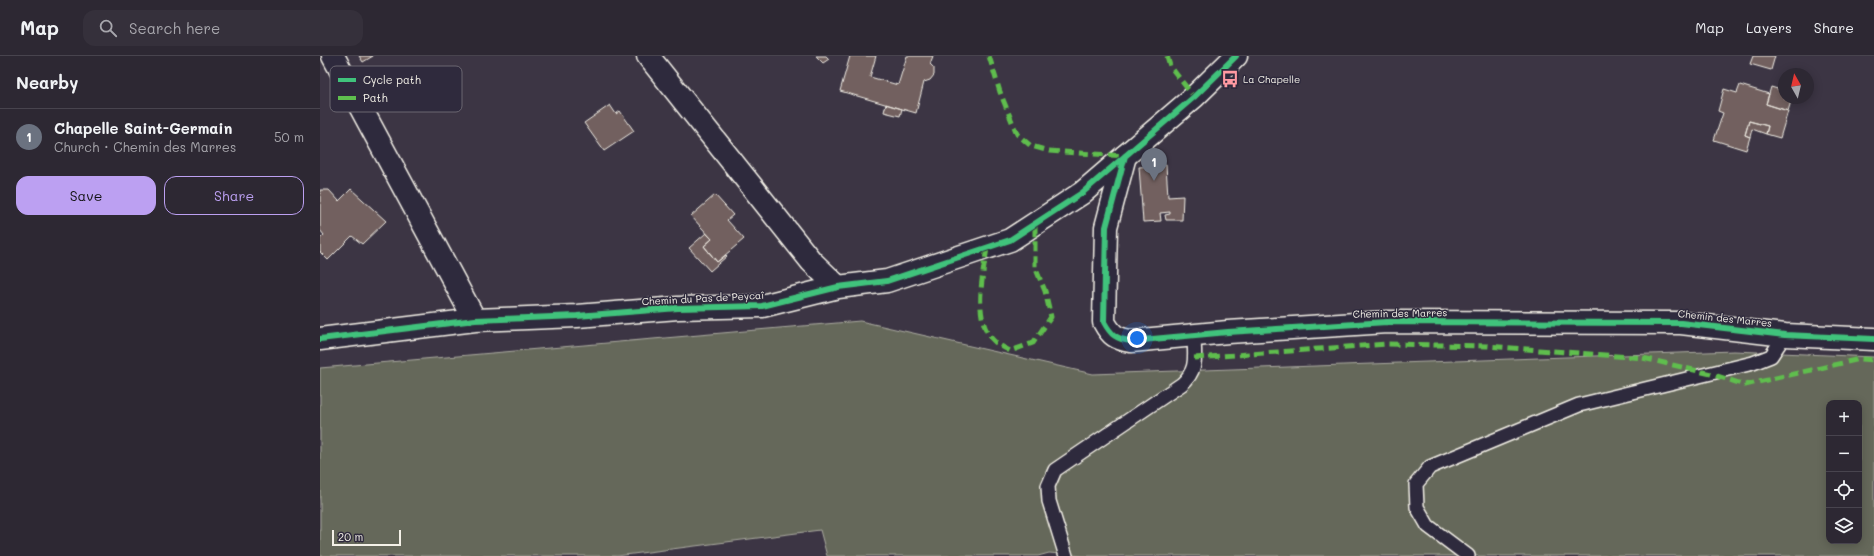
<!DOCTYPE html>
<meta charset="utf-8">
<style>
body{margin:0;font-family:Mali,sans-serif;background:#35303b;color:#f1f3f6}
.controls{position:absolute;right:12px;bottom:12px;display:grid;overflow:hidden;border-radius:8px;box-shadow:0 2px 10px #0003}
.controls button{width:36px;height:36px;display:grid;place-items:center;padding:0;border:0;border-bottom:1px solid #48444e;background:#2d2833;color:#f1f3f6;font:20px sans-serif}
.compass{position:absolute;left:1458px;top:12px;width:36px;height:36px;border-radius:50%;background:#2d2833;box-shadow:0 2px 10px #0003;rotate:352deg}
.scale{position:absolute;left:12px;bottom:10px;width:69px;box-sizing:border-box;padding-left:4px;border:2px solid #f4f1e8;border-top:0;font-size:11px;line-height:14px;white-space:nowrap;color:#f4f1e8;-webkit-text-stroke:3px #2f2a3d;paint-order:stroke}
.you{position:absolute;left:817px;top:282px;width:14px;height:14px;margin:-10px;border:3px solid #fff;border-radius:50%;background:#1a73e8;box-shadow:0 0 0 6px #1a73e833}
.badge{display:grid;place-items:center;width:26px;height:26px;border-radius:50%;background:#bca0f2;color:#fff;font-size:13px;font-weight:700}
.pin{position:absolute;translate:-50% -33px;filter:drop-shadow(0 1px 2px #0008)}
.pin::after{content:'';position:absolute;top:21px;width:14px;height:12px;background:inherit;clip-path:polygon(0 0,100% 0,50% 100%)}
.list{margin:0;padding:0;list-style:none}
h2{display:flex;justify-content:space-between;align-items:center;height:52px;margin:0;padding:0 16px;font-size:17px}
h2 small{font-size:13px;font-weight:400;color:#a7a6ac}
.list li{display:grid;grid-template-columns:26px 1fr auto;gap:12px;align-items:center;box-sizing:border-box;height:56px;padding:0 16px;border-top:1px solid #48444e}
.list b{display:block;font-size:15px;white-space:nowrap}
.list p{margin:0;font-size:13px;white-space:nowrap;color:#a7a6ac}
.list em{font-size:13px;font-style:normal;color:#a7a6ac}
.actions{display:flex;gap:8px;padding:12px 16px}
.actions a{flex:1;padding:9px 0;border:1px solid #bca0f2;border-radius:12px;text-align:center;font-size:14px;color:#bca0f2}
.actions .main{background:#bca0f2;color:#111}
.icon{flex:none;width:22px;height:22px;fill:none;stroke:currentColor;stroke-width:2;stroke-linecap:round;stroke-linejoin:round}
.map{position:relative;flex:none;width:1554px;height:500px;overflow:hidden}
header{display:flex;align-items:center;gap:24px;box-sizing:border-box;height:56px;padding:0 20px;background:#2d2833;border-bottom:1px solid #48444e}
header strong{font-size:19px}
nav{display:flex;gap:22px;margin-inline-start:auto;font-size:14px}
.search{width:280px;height:36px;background:#35303b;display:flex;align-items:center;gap:10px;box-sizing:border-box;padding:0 14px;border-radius:12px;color:#a7a6ac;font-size:15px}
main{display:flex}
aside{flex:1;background:#2d2833}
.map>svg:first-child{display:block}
.green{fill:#65685a;stroke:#acaca1;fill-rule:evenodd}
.building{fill:#72605f;stroke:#f4f1e8}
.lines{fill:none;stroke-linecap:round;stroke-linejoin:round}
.lane-casing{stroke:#f4f1e8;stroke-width:16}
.street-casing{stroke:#f4f1e8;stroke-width:25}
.secondary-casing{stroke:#f4f1e8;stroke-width:25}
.lane{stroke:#2f2a3d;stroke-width:13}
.street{stroke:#2f2a3d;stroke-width:22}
.secondary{stroke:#2f2a3d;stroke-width:22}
.quiet{stroke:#5fbe4e;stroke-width:5;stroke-dasharray:10 5;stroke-linecap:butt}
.cycleway-casing{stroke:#2f2a3d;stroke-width:8}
.cycleway{stroke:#40c37c;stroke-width:6}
.labels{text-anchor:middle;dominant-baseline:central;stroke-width:3;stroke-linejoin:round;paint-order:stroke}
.poi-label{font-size:10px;fill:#f4f1e8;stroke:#2f2a3d;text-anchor:start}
.street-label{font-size:10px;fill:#f4f1e8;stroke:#2f2a3d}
.key{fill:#2f2a3d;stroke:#6a6670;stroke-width:1}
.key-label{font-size:11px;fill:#f4f1e8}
</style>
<header>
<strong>Map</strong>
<div class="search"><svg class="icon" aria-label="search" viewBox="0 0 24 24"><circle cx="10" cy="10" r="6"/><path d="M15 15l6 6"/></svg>Search here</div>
<nav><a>Map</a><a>Layers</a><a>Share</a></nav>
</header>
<main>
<aside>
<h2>Nearby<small></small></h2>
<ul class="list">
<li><span class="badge" style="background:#6b7280">1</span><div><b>Chapelle Saint-Germain</b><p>Church · Chemin des Marres</p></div><em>50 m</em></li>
</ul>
<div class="actions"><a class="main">Save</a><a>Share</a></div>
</aside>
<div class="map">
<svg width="1554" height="500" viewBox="0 0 1554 500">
<rect width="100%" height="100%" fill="#3c3544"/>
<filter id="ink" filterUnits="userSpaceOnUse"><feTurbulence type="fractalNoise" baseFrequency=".025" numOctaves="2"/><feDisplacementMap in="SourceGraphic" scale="8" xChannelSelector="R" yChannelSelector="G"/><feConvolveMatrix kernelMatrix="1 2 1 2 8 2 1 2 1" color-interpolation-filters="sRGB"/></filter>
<g filter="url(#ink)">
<path class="green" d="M540,265L773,318L1414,295L1554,301V500H764L729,497L718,500H507L500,474L297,500H0V312ZM1509,347H1539V485H1509Z"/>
<path class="building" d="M39,0H53L43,6Z
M496,0H506L509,3L503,7Z
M530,0H556L550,21L578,29L587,0H613L610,8L614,12V19L610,24L604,26L596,57L520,35Z
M1433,0H1455L1451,14L1430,8Z
M1420,29L1449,38L1446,48L1468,55L1460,82L1446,78L1448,70L1429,65L1425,79L1430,81L1426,94L1394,84L1403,57L1398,55L1404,33L1417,37Z
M1451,31L1464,35V42H1472L1468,55L1446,48Z
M566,48L582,53L580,60L564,56Z
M290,49L296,58L300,55L314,75L284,95L264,67Z
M1429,65L1448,70L1446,78L1432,73L1430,81L1425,79Z
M846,109L848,141L863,140L862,164H846L845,159L850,158V156L840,157L841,165L823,166L819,111Z
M31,133L66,165L42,188L32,180L8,204L0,196V183L4,179L0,174V134H9L19,145Z
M395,139L413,159L407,164L424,183L397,206L384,190L392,183L371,160Z
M386,177L392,183L384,190L397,206L406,199L407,200L390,215L369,192Z"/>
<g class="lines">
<g class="lane-casing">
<path id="lane" d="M746,500L729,445L728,430L735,414L862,328C879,312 874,300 874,279
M1148,500L1108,470L1097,451L1096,428L1110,411L1259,349L1433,307L1451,300L1465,279"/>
</g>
<g class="street-casing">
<path id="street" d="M13,0L155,264
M328,0L491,205L518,231
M805,100L786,171L784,266C791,279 796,283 811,285L908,276L1067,266L1361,267L1465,279L1554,283
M0,283L155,264L257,260L358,252L442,250L518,231L567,225L690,184L762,137L805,100"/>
</g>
<g class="secondary-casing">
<path id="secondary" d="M805,100L874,41L916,0"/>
</g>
<use href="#lane" class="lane"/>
<use href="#street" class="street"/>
<use href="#secondary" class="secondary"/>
<path class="quiet" d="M669,0L680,36L697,78L711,90L729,95L805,100
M847,0L850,10L874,41
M667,192C663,218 652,264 674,285C678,289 685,292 690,295L713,287L731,261L725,235L715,211V168
M874,302L1068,288L1167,290L1323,302L1391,318L1425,329L1540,303L1554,304"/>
<g class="cycleway-casing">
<path id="cycleway" d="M805,100L786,171L784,266C791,279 796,283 811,285L908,276L1067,266L1361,267L1465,279L1554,283
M0,283L155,264L257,260L358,252L442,250L518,231L567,225L690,184L762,137L874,41L916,0"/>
</g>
<use href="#cycleway" class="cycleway"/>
</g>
</g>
<defs>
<g id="bus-bare" transform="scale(1.38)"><path d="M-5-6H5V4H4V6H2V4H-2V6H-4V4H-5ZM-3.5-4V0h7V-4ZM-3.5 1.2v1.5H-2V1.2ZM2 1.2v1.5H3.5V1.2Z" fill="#ff9aa2" stroke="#2f2a3d" stroke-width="2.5" paint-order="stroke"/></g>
</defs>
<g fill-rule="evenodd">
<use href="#bus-bare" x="910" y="23"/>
</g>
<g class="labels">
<g class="poi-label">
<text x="923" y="23">La Chapelle</text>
</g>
<g class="street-label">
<text transform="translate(383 242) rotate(-3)">Chemin du Pas de Peycaî</text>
<text transform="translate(1080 257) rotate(-1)">Chemin des Marres</text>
<text transform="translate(1405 262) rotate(6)">Chemin des Marres</text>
</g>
</g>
<rect x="10" y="10" width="132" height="46" rx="6" class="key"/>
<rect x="18" y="22" width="18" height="4" fill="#40c37c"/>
<rect x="18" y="40" width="18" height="4" fill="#5fbe4e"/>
<g class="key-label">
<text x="43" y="28">Cycle path</text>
<text x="43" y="46">Path</text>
</g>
</svg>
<div class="controls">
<button>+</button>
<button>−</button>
<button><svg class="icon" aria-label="locate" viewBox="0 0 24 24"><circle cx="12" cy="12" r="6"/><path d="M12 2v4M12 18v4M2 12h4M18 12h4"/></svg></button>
<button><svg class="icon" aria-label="layers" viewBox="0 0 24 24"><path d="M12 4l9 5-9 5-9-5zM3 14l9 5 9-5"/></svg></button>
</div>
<svg class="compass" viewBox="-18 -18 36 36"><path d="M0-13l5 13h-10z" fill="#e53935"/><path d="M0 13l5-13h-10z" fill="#a7a6ac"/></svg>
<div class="scale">20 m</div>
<div class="you"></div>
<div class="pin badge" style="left:834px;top:125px;background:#6b7280">1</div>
</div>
</main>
